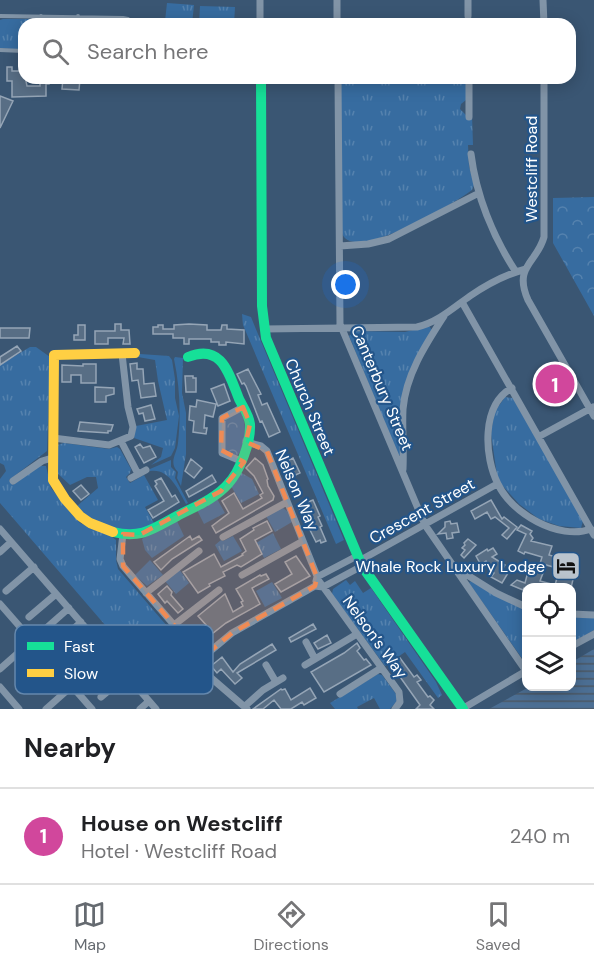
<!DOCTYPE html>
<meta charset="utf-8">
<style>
body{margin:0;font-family:"DM Sans",sans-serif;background:#f6f6f6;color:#202124}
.controls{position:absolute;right:18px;bottom:18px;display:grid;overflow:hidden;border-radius:12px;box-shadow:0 3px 15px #0003}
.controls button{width:54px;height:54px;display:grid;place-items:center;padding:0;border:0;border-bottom:2px solid #e0e0e0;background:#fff;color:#202124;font:30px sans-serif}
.you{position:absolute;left:346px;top:285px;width:21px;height:21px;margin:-15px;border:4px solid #fff;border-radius:50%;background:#1a73e8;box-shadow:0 0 0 9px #1a73e833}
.badge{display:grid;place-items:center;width:39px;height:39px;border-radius:50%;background:#656a70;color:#fff;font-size:20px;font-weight:700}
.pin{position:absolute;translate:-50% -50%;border:3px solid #fff;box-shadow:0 2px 6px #0006}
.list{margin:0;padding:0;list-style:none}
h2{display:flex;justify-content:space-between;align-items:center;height:78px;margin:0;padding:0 24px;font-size:26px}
h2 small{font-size:20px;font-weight:400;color:#757577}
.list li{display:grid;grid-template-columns:39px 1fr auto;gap:18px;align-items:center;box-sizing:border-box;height:96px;padding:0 24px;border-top:2px solid #e0e0e0}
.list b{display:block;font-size:22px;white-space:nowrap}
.list p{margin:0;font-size:20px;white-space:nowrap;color:#757577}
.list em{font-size:20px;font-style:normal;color:#757577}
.icon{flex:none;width:33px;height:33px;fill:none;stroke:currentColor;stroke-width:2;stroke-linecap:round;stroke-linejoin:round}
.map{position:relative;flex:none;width:594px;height:709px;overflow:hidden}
.search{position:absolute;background:#fff;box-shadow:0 3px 15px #0003;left:18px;right:18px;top:18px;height:66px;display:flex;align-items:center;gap:15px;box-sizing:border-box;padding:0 21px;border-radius:18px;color:#757577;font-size:22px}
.sheet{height:174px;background:#fff}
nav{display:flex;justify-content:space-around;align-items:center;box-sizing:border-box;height:84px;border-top:2px solid #e0e0e0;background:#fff;font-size:16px;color:#757577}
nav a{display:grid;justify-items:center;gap:3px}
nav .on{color:#656a70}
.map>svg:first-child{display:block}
.grass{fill:url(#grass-tufts)}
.park{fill:url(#park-crowns)}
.water{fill:url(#water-rules)}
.building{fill:#586e85;stroke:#95a5b6;stroke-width:1.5}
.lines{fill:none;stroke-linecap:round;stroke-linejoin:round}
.lane{stroke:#8194a7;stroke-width:4}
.street{stroke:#8194a7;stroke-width:7}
.fast{stroke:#16e098;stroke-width:10}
.slow{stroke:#ffcf43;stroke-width:10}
.marked{fill:#ef8b55;fill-opacity:0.2;stroke:#ef8b55;stroke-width:4.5;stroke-dasharray:12 8;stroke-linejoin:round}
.labels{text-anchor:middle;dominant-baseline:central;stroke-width:4.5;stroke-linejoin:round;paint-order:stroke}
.street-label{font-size:16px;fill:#fff;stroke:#23558a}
.poi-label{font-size:16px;fill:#fff;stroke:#23558a;text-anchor:end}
.key{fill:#23558a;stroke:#6588ad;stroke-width:1.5}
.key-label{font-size:16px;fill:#fff}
</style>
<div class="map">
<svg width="594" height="709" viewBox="0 0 594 709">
<defs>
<pattern id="grass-tufts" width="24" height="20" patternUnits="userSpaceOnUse" patternTransform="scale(1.5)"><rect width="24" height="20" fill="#376ca0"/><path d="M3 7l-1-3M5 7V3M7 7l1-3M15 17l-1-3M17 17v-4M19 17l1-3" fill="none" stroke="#5582ae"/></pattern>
<pattern id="park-crowns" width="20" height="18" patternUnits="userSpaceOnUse" patternTransform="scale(1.5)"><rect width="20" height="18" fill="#376ca0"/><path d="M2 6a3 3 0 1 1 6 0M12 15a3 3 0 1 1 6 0" fill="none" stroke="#5582ae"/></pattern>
<pattern id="water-rules" width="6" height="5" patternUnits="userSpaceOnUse" patternTransform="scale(1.5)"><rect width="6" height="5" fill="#4c6f94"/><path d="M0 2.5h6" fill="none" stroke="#4c5865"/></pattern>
</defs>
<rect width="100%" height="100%" fill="#3a5673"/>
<path class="grass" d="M167,3L194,5L192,24H171V22L165,21Z
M200,6L235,7L234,24H199Z
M3,19H35L38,21L36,23L24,24V50L0,48V20Z
M340,78H466V100L461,104L460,109L467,116L472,115L473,145H468L469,166L474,185L472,190C455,203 352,265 342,233Z
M242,314L251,317L253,322L344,540L336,544L243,325Z
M429,326L432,330L408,376L400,455H398L349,336L355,331L405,332Z
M30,347H36L50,357L47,451L9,480L13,485L39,466H46L51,488L80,523L111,536L116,540V560L118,569L167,626L130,654L0,503V479L6,471L4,465L0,463V365Z
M140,354L169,356L172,360L175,379V398L179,416L175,448L171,456L151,465L161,457L163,448L134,438L136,426L167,420L158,381L155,360L138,357Z
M175,357L183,358L182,393L186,413V454L181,486L177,478L178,472C168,462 177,454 178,443C181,415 180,387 174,359Z
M505,397L513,398L583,521L581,528L559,526L539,519L519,504L501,484L497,475L491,434L494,413Z
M64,443L109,449L117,447L120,449L131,469L130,473L126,477L130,483L144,475L158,500L145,507L154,523L136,532L111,527L89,518L77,506L98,488L96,477H87L70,485L56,472L57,445Z
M171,460V467L176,472L175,478L188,503L186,504C178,489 169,468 150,471V469Z
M240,472L252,479L259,494L241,503L231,486Z
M216,497L225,513L204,524L196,508Z
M282,507L287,511L292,522L275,532L266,516Z
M176,519L184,536L152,558L145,550L142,539Z
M273,533L281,549L264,558L256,543Z
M233,536L242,551L224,561L215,545L221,540L223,541Z
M150,560L163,575L147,586L135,575Z
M179,569L189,583L176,594L165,581Z
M346,580L350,585L355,581L363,593L371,588L436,682L442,695L438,698L405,652L385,666L332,594L333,589Z
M471,581L526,609V664L469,583Z
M272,582L282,598L265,607L256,591Z
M572,615L594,616V630L572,643Z
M378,674L382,675L396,694L397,701L390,709H380L374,698L357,707L358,709H335L330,703Z"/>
<path class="park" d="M594,197V316L553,243V198Z
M240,412C248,423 246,446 237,456L224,453V420Z"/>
<path class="water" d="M594,649V709H489L529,687L572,686V662Z"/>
<path class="building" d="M7,67H12V71H24L27,86H40V78H49V84H46V96L12,97V81H7Z
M63,78L80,79L79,90L62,89Z
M0,96L13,101L0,128Z
M115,324H121V330H129L130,344H123L124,338H108V344H95V331H115Z
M189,324L207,325V330H221L222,325H227V329L244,330V344L226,342V345H219V342H211V339H189V344H184V338H173V334H153V327H158V325H163V329H174V325Z
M78,325H85V340H74V335H78Z
M0,328H30L29,338H0Z
M17,346L21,351L0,365V357Z
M137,363V369H143L144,384L154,383L156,396L141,398L138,380L132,381L130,364Z
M83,364H96V383H81V375H71V382H62V365L83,366Z
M248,369L261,394L258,395L262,405L267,403L280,432L269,437L262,421L260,422L246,386L244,383L242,384L237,374Z
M185,376H193V378H196V392H186Z
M224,384L230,401L218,406L211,389Z
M95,387L114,388V394L106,396V402H95Z
M197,400L216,404L213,417L205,415L204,428H207L206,434L193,432L194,421L189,420L190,406L196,407Z
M151,405L155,419L145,421L143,413L139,414L137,409Z
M80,422L113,425L111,431H108V433L78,431Z
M140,444L143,448L150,446L156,457L144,463L135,447Z
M255,458L263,465L268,479L267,480L268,486L274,496L273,500L216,533L212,526L229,513L222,501L234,493L243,509L262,498L260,495L263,493L254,476L246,468Z
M293,458L300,473L287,479L281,464Z
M191,459L202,468L194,478L185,471Z
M212,475L216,482L189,497L186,491Z
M161,478L172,497L175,495L179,502L153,518L148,510L164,501L155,486L157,484L155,481Z
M81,485L89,494L81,500L73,491Z
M313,500L320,516L318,517L322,526L320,527L326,541L321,543L320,540L316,542L298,506Z
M491,500L502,519L504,517L517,527L507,539L502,535L509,528L495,517L491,519L487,512L475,519L471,511Z
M267,521L272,531L255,540L262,554L241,567L237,565L223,572L225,576L209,584L210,586L198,593L183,572L214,554L221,567L243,555L242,554L246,551L240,539L254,530L253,528Z
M450,521L451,524L457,523L459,532L452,533L453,538L447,539L446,533L438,534L445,527V522Z
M521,525L532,531L530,534L533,538L531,541L552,546L549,555L560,558L557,568L546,565L540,581L555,585L561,564L575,571L571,588H524L523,590L511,585L517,580L525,583L530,564L539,567L542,557L525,552L524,554L518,551L526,534L517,530Z
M190,536L192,540L199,536L202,540L172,559L161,570L154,562Z
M468,539L476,545L464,558L461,555L465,550L462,548L465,545L464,543Z
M493,548L497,554L492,557L505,565L502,570L508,573L502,583L491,577L494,573L486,561L481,565L476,556L487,549L488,551Z
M296,556L310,576L281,592L275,584L292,574L285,562Z
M266,574L269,579L252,588L260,604L226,623L198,645L192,638L207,626L198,616L225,594L233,612L243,606L241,602L243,601L236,589L260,575L261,576Z
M167,586L172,592L171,595L183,609L178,613L167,601L165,603L158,594Z
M313,624L316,629L291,642L289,638Z
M327,635L331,643L318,649L314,643Z
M357,643L360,648L357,651L364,660L366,659L371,665L324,692L311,672L344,653Z
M272,644L276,650L237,673L242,678L235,684L221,669L217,673L211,666L222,657L233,672L240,664Z
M400,658L414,677L417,675L421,680L417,682L428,697L430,696L434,700L430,705L434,709H416L420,705L398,674L401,671L395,662Z
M310,688L316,698L304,705L302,702L291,709H281L274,700L263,709H253L281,689L282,690L285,689L291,700Z"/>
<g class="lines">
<path class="lane" d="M0,16L123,18L128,19L132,24
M78,16V24
M41,24V16
M0,50L24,51"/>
<path class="street" d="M260,0V24
M337,0V24
M468,0V16
M543,0L544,24
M338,78L340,324L425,525L526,671
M469,78V117
M544,78V237C537,263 513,266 528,300L594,416
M471,154C476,195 493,237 516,272
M340,246L368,244L389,239L479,193
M462,302L594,535
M264,329L417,327C438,322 453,308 470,296C486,285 507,274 526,269
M512,388C481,405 484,457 498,484C511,513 559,541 591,529
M540,436L593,407
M53,438L109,445L131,436L133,427L128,407L122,354
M121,441L138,474
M246,442L261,446L267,451L319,581L399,692L400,702L395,709
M241,461L222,453V418L243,407
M403,469C404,449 402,429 403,409C406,374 426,344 444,316
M131,478L146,470
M13,481L42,461L52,458
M0,529L156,709
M123,534L120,559L123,566L174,625L202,670L247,709
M223,537L287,502
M0,552L11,542
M359,561L497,484
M456,568L496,593L526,607
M242,575L303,541
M316,581L317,577L357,556
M6,591L34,567
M146,593L199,551
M0,604L92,709
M572,614L594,615
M29,617L56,594
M174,625L219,590
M306,642L315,659
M55,645L81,622
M572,646L594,634
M196,663L232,633L315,586L323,587L362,566
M266,665L276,682
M305,665L357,634
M0,669L69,608
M79,671L104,649
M0,687L19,709
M27,688L53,665
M340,694L381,668
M101,697L127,675
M245,706L263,690L283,678
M46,709L72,686
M140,709L149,701
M462,709L526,671"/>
<path class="fast" d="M261,78L262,306L266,338L362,566L463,709
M113,532C141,539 153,529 177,516C194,507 215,499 228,484C240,471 251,442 250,424C249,415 243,407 239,399C229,374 222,343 188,357"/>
<path class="slow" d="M113,532L90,523L80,516L65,499L53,480L54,355L135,353"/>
</g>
<path class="marked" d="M243,407L250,424L246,442L267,451L317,577L315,586L232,633L196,663L174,625L123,566V534L139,535L221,491L244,462L221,450L222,418Z"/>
<defs>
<g id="hotel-square" transform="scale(1.5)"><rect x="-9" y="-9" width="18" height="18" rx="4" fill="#bac4ce" stroke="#23558a"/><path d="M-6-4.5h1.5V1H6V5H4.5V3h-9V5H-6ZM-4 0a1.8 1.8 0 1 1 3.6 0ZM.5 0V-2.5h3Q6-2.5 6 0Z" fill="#111"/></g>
</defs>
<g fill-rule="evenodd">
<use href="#hotel-square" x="566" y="566"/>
</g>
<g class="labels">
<g class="street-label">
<text transform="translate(531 169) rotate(-90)">Westcliff Road</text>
<text transform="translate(382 388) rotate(67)">Canterbury Street</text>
<text transform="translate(310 407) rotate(67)">Church Street</text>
<text transform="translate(297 490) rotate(67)">Nelson Way</text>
<text transform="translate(422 511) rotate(-29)">Crescent Street</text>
<text transform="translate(375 637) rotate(54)">Nelson’s Way</text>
</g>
<g class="poi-label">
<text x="545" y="566">Whale Rock Luxury Lodge</text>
</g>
</g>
<rect x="15" y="625" width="198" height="69" rx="9" class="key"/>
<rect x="27" y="642" width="27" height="8" fill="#16e098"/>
<rect x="27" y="669" width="27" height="8" fill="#ffcf43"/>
<g class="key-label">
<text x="64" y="652">Fast</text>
<text x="64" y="679">Slow</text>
</g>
</svg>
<div class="controls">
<button><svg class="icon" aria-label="locate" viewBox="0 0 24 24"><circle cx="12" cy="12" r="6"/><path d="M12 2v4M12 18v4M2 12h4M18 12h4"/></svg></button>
<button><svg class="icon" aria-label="layers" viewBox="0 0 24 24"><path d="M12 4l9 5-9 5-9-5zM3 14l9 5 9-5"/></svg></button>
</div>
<div class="you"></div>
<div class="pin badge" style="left:555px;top:384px;background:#d1479c">1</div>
<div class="search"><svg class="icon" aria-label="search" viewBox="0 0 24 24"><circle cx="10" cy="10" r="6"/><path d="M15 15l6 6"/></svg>Search here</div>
</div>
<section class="sheet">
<h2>Nearby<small></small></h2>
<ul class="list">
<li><span class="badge" style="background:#d1479c">1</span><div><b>House on Westcliff</b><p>Hotel · Westcliff Road</p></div><em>240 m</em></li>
</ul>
</section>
<nav>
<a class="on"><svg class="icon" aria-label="map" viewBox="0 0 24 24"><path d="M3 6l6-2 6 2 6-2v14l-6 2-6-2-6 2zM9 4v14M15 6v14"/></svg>Map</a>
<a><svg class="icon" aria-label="directions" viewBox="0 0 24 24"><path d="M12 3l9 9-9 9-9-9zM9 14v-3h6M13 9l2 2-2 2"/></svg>Directions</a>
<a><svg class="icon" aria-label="saved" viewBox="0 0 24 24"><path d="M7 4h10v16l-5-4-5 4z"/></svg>Saved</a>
</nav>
